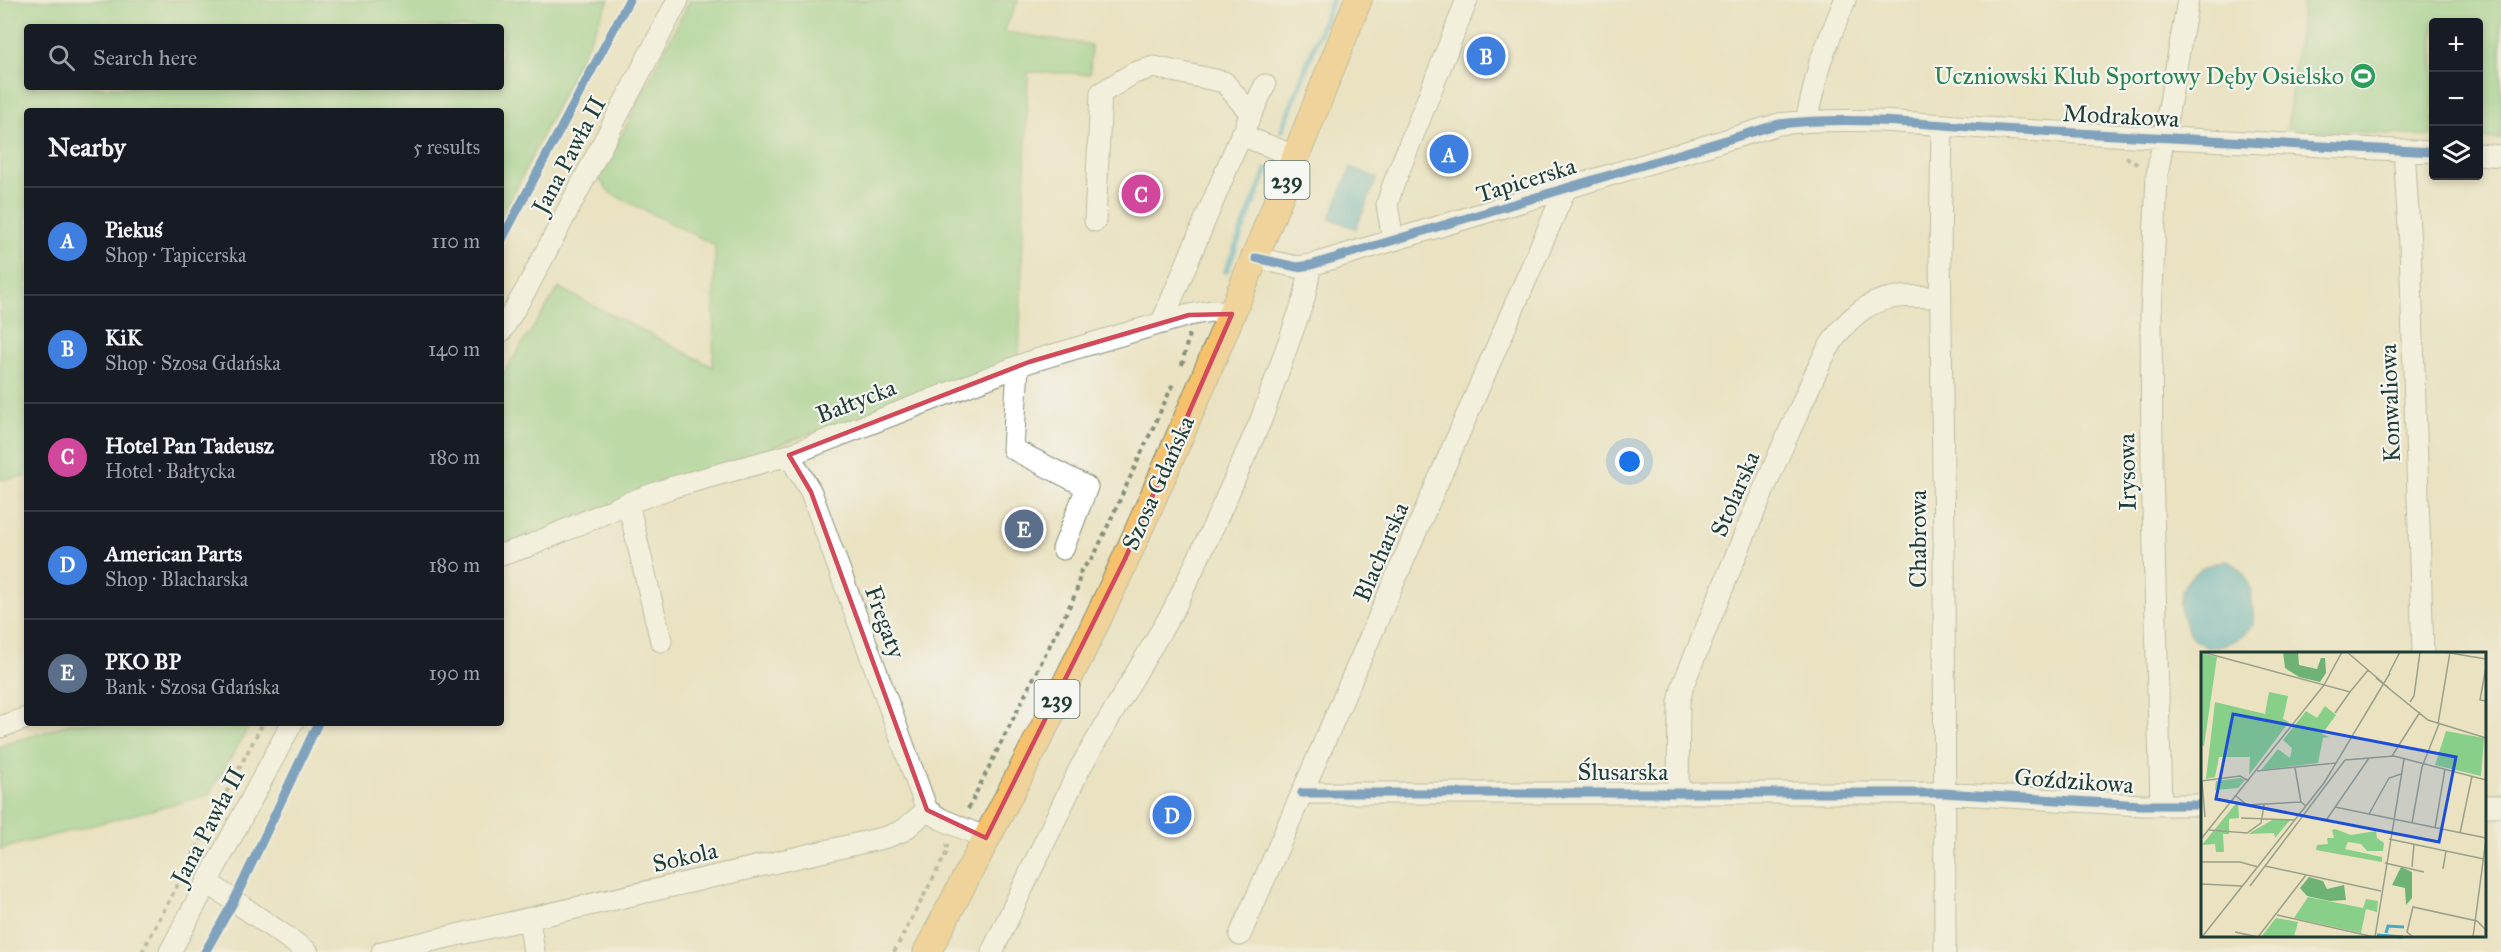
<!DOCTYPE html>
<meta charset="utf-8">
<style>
body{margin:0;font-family:"IM FELL Great Primer",serif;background:#20242c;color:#f1f3f6}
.controls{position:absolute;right:18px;top:18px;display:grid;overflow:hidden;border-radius:6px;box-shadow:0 3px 9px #0003}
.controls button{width:54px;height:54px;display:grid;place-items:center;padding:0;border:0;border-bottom:2px solid #363941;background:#171b24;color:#f1f3f6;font:30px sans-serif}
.you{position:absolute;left:1630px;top:462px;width:21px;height:21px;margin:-15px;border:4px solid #fff;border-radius:50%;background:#1a73e8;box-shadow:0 0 0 9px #1a73e833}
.badge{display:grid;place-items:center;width:39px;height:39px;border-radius:50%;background:#0b8043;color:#fff;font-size:20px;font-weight:700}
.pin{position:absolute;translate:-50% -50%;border:3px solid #fff;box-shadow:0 2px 6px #0006}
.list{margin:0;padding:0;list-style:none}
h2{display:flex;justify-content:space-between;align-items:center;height:78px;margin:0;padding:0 24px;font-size:26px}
h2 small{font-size:20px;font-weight:400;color:#9ea1a6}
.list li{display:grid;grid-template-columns:39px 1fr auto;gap:18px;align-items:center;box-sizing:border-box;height:108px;padding:0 24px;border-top:2px solid #363941}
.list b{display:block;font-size:22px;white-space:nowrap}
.list p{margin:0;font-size:20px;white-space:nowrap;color:#9ea1a6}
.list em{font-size:20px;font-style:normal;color:#9ea1a6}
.icon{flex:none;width:33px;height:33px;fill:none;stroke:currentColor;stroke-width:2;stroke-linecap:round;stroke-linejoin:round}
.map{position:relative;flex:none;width:2501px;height:952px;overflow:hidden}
.search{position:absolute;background:#171b24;box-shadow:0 3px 9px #0003;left:24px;top:24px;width:480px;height:66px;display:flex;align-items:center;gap:15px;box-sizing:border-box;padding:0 21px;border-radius:6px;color:#9ea1a6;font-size:22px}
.panel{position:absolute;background:#171b24;box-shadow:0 3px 9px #0003;left:24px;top:108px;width:480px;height:618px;border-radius:6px}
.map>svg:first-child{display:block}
.green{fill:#88cf89;stroke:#54865e;stroke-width:1.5;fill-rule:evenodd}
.water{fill:#47abc7;stroke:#33747e;stroke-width:1.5}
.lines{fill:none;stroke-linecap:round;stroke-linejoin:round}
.stream{stroke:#47abc7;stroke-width:6}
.minor-casing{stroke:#84907a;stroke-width:23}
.major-casing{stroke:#84907a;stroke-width:29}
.path{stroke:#84907a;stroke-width:4;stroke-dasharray:4.5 4.5;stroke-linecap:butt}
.minor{stroke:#fff;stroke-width:21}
.major{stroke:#f6c16b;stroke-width:27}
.cycleway-casing{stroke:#f6f6f2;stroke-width:13}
.cycleway{stroke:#0057b8;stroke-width:9}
.marked{fill:none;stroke:#d1495b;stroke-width:4.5;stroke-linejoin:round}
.labels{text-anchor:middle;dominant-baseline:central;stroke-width:4.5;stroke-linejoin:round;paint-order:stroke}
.shield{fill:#f6f6f2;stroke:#60746d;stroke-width:1.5}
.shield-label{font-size:22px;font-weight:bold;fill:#1f3d34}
.leisure-label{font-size:24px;fill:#27864d;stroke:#f6f6f2;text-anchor:end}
.street-label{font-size:24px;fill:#1f3d34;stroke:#f6f6f2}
.inset-river{fill:none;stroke:#47abc7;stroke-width:3}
.inset-road{fill:none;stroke:#99a089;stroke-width:1.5}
.view{fill:#1d4ed8;fill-opacity:0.15;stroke:#1d4ed8;stroke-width:3}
.inset-edge{fill:none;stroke:#1f3d34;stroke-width:3}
</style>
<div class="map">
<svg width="2501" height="952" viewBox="0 0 2501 952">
<rect width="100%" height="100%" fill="#f6f6f2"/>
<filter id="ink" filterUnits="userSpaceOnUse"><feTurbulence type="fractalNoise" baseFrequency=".0167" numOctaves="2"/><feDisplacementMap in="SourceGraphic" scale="12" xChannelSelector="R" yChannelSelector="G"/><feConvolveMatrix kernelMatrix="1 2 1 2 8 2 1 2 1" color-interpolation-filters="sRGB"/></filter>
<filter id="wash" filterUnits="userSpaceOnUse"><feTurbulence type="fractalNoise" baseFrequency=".008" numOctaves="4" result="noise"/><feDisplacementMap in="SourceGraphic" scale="24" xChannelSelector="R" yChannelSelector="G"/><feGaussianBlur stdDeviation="1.35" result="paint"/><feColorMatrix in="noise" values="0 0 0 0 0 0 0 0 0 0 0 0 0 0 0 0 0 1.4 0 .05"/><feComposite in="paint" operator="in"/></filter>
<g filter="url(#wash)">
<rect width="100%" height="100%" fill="#eae2c1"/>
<path class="green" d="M0,0H609L501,219V111H27V476L0,480ZM27,27H501V87H27Z
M690,0H1018L1004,32L1091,45L1090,74L1028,72L1019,359L501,544V377L559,288L713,367L715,245L610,193L599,179Z
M2303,0H2501V139L2479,138L2478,22H2434L2433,136L2287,129Z
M72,723H251L209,795L0,849V746Z"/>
<path class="water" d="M1351,167L1377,178L1356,229L1330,218Z
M2226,561C2253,569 2252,599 2254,624C2241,641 2229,644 2208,648C2203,644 2196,641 2192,637C2188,633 2186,625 2184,620C2170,588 2196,565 2226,561Z"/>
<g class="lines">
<path class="stream" d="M1282,130L1332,0
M1226,271L1267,169"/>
</g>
</g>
<g filter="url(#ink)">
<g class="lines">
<g class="minor-casing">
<path id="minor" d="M1806,121L1820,62L1845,0
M1246,125L1265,85
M1942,126L1940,252L1944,541L1945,952
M2404,150L2410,245L2423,654
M2478,154L2501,156
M1095,221L1101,93L1134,73L1154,67L1224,82L1251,114
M1393,240L1387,205L1392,188L1467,0
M1256,258L1297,267L1311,265L1779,124C1859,115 1939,126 2020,130C2158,137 2296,144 2434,152
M1162,322L1241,135L1297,157
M501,332L527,288L678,0
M1018,366L1013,449L1087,487L1063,549
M789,455L811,492L927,810
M628,503L661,641
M501,555L531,545L628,503L673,487L789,455L1029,362L1189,315L1211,311L1232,314
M0,727L27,718
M1678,792L1679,702L1683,685C1720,595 1755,505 1796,417C1813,381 1826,338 1858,313C1884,292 1909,297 1940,297
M1302,793H1943L2141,805H2202
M2161,805L2152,471L2151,314L2157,175L2188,0
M2484,806H2501
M207,882L308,952
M529,919L534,952
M1240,935L1566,188
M170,952L292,723
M382,952L887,837L904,830L927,810L941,819L986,838
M992,952L1080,768L1174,609L1214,525L1261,420L1304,299L1311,265"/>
</g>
<g class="major-casing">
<path id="major" d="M927,952C995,822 1065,692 1126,558C1209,374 1284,187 1358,0"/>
</g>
<path class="path" d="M2126,157L2140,166
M1182,365L1189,334
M968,809L1076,593L1081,570L1094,556L1174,382
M142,952L263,723
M894,952L947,852V843"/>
<use href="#minor" class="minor"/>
<use href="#major" class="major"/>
<g class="cycleway-casing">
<path id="cycleway" d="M501,241L629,0
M1256,258L1297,267L1311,265L1779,124C1859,115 1939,126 2020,130C2158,137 2296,144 2434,152
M1302,793H1943L2141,805H2202
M205,952L234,901L318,723"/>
</g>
<use href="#cycleway" class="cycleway"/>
</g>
</g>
<path d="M0 0H2501V952H0ZM1232,314L1125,559L986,838L927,810L811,492L789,455L1029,362L1189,315Z" fill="#eae2c1" fill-opacity=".55" fill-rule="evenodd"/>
<path class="marked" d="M1232,314L1125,559L986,838L927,810L811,492L789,455L1029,362L1189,315Z"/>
<defs>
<g id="stadium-disc" transform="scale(1.35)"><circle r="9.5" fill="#2e9e5b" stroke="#f6f6f2"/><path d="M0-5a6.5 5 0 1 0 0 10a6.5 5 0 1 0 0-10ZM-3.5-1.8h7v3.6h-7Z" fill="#fff"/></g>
</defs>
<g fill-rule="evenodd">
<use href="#stadium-disc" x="2363" y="76"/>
</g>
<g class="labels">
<g class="shield">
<rect x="1264.5" y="161" width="45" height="38" rx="4.5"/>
<rect x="1034.5" y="680" width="45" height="38" rx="4.5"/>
</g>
<g class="shield-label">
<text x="1287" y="180">239</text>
<text x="1057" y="699">239</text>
</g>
<g class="leisure-label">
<text x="2344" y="76">Uczniowski Klub Sportowy Dęby Osielsko</text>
</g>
<g class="street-label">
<text transform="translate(2121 116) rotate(3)">Modrakowa</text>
<text transform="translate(569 155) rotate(-62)">Jana Pawła II</text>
<text transform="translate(1526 180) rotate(-17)">Tapicerska</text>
<text transform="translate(856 401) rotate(-21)">Bałtycka</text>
<text transform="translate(2390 403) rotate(-92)">Konwaliowa</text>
<text transform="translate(2127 472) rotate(-91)">Irysowa</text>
<text transform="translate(1158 483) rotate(-66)">Szosa Gdańska</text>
<text transform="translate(1735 494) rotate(-67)">Stolarska</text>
<text transform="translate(1918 539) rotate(-90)">Chabrowa</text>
<text transform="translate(1381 552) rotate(-67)">Blacharska</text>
<text transform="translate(885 622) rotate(70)">Fregaty</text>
<text x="1623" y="772">Ślusarska</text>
<text transform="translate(2074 781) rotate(4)">Goździkowa</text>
<text transform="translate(208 826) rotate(-62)">Jana Pawła II</text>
<text transform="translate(685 857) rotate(-13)">Sokola</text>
</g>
</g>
<g transform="translate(2201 652)">
<rect width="285" height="285" fill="#eae2c1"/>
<path d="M0,1L16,5L3,94L0,93ZM68,40L87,44L82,67L88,70L48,123L49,105H18L14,125L5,127L14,50L64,62ZM124,54L135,63L121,82L128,85L122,86L117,111L60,118L77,97L89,106L91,96L82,88L105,59L116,66ZM245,79L283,86L280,124L234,113ZM39,126L44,128L37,136L14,138L15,129ZM37,149L38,166L28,167V182H22L23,200H15L14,192L1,193ZM73,167H90L74,186L73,181L47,182ZM134,177L150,183L175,179L176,186L183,191L182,199H166L160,192L147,190L144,197L181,205V210L115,198L116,193L127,192L126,186H133L131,178ZM107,245L162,256L165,247L177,249L176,260L165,257L160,281L93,266ZM75,266L97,270L93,285H60Z" fill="#88cf89"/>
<path d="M82,0H97L98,13L116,17L120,6H124L125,21L119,30L98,25L84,16ZM200,215L211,220V246L205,253L204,236L191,233ZM108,225L122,229L126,237L143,233L145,248L129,249L106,244L99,236Z" fill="#6eb275"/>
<path class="inset-river" d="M185,281L187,274L203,275M176,283L202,285"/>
<path class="inset-road" d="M1,0L149,40L167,18M146,0L188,36M243,0L285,7M285,15L279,48L285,49M188,21L199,0M175,26L227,68L285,86M209,50L213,44L219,0M134,61L149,40M237,72L249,0M191,104L219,60M144,108L193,104L285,128M94,116L100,150M56,119L135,111M0,129L39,124L48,129M1,129L4,165M35,144L46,153L100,150L105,154M134,155L285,186M168,162L188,126L200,122M40,166L94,168M126,167L168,106M211,171L221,115L238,72M234,176L244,117M8,178L46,181L60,171L63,153M259,181L271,124M0,187L123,33L141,0M188,187L283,207M0,210H39L57,215M184,211L223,220M64,214L180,239M211,215L213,192M242,217L245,199M0,232L41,234M49,234L144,108M76,263L173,285M34,280L57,285M1,285L123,131L189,21M57,285L105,223M174,285L203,107M212,285L206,280L212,255L276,269L285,278M272,285L285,187"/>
<path class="view" d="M32,62L255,105L238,190L15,147Z"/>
<rect width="285" height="285" class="inset-edge"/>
</g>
</svg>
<div class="controls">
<button>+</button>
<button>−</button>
<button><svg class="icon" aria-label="layers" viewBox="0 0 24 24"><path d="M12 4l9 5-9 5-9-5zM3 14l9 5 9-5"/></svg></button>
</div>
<div class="you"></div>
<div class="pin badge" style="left:1449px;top:154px;background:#3f7fe0">A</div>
<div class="pin badge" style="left:1486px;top:56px;background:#3f7fe0">B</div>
<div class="pin badge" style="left:1141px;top:194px;background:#d1479c">C</div>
<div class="pin badge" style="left:1172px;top:815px;background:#3f7fe0">D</div>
<div class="pin badge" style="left:1024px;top:529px;background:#5c6f8a">E</div>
<div class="search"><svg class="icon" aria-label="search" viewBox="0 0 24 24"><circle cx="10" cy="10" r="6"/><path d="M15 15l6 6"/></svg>Search here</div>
<section class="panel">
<h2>Nearby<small>5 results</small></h2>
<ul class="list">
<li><span class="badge" style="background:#3f7fe0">A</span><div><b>Piekuś</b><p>Shop · Tapicerska</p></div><em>110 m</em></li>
<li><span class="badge" style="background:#3f7fe0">B</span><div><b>KiK</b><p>Shop · Szosa Gdańska</p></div><em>140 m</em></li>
<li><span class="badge" style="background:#d1479c">C</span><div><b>Hotel Pan Tadeusz</b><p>Hotel · Bałtycka</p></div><em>180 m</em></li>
<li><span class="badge" style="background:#3f7fe0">D</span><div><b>American Parts</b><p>Shop · Blacharska</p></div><em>180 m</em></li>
<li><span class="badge" style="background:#5c6f8a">E</span><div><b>PKO BP</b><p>Bank · Szosa Gdańska</p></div><em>190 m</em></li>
</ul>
</section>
</div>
